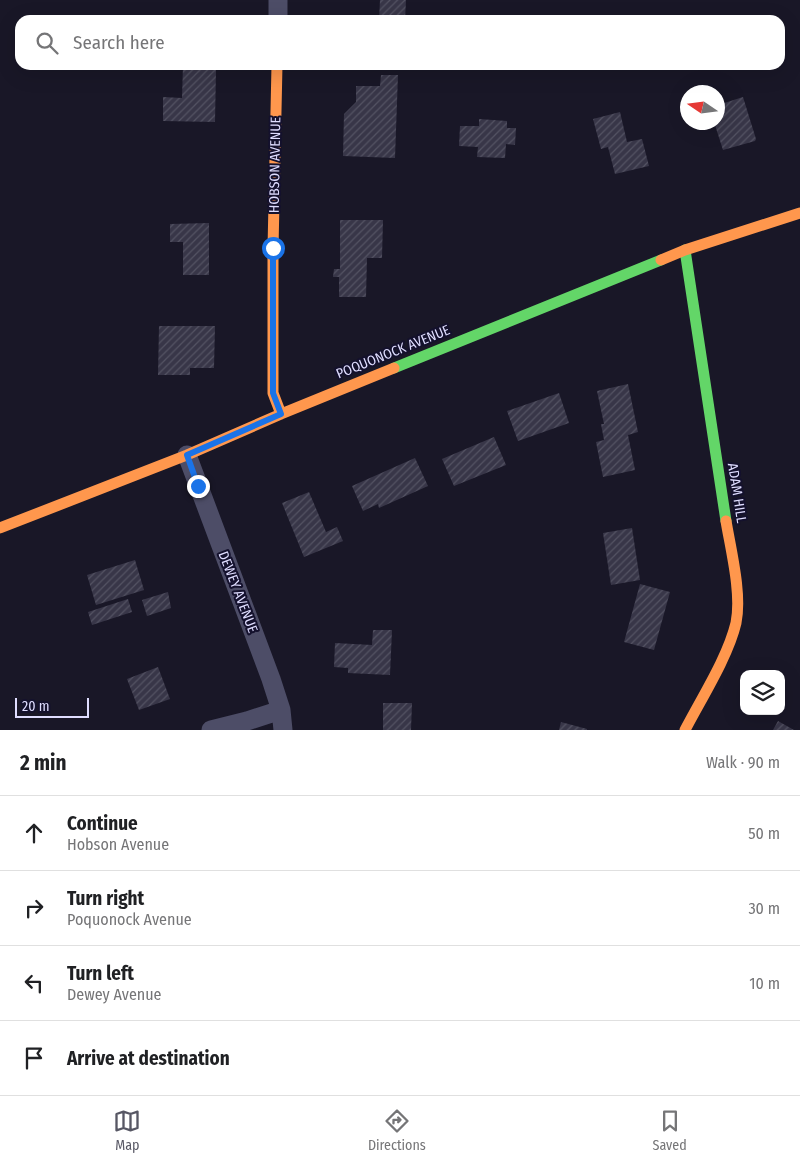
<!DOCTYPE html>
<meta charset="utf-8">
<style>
body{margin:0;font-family:"Fira Sans Condensed",sans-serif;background:#f2f2f2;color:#202124}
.controls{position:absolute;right:15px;bottom:15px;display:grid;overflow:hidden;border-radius:10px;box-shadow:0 5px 20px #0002}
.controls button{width:45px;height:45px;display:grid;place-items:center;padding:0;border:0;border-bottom:1px solid #e0e0e0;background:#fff;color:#202124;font:25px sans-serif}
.compass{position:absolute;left:680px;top:85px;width:45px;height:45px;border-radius:50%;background:#fff;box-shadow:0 5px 20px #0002;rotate:283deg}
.scale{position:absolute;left:15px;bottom:12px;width:74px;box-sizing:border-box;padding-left:5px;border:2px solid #dfddff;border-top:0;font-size:14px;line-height:18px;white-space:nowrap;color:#dfddff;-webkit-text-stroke:4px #14112d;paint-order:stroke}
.stop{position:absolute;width:15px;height:15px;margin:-11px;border:4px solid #1a73e8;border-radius:50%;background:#fff}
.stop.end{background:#1a73e8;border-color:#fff;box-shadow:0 1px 5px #0008}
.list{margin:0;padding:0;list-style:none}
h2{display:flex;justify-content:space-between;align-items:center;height:65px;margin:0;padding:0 20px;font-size:21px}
h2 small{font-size:16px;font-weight:400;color:#757577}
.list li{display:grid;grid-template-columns:32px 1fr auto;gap:15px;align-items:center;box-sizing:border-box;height:75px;padding:0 20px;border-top:1px solid #e0e0e0}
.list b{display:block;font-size:19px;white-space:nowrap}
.list p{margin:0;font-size:16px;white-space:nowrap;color:#757577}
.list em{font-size:16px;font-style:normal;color:#757577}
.icon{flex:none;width:28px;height:28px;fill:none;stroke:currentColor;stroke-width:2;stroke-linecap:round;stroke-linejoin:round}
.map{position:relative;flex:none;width:800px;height:730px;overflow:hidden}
.search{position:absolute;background:#fff;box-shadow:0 5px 20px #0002;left:15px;right:15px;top:15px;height:55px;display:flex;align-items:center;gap:12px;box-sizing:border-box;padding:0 18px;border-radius:15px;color:#757577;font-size:19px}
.sheet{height:365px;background:#fff}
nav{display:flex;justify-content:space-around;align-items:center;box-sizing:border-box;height:70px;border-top:1px solid #e0e0e0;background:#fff;font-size:14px;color:#757577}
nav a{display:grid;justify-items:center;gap:2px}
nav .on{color:#575764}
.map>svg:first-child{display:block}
.building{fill:url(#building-hatch)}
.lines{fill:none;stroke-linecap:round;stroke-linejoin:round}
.street{stroke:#4d4d67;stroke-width:19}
.fast{stroke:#63d668;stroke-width:11}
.slow{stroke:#ff974d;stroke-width:11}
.route{stroke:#1a73e8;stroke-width:6}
.labels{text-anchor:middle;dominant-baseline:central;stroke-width:4;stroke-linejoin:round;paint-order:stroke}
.street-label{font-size:14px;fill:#dfddff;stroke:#14112d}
</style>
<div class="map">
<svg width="800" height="730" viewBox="0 0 800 730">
<defs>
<pattern id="building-hatch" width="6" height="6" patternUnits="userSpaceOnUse" patternTransform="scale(1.25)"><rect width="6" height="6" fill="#383648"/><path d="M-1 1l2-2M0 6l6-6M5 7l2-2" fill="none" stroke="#545363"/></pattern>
</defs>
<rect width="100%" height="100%" fill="#191727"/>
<path class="building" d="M380,0H406L405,20H379Z
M183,65H204V69L216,70L215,122L163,121V97L182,98Z
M381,75H398L395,158L343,156L344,114L356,102V86H380Z
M743,97L756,139L755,141L723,150L714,122H718V105Z
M620,112L627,142L642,139L649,166L615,174L608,147L601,149L593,119Z
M479,119L507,121V128H516L515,145L506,144L505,158L477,157L478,147L459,146L460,126H479Z
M340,220H383L382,258H367L366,297H339V277H333L334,269H340Z
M209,223V275H183V242H170V224Z
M159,326H215L214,368H190V375H158Z
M628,384L638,432L628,435L635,470L603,477L596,442L604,440L601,424H604L597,391Z
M559,393L569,423L518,441L507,411Z
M494,437L506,465L454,486L442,459Z
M415,458L428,486L379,508L378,504L363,511L352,486Z
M309,492L326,532L337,527L343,541L304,557L282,503Z
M632,528L640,580L611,585L603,533Z
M135,560L144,590L96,605L87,575Z
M640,584L670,592L654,650L624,642Z
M168,592L171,608L147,616L142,600Z
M128,599L132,612L92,625L88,612Z
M373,630H392L390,675L348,673V668L334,667L335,643L372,645Z
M158,667L170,699L139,710L127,679Z
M383,703H412L411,730H383Z
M778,721L794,730H773Z
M561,722L587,729V730H559Z"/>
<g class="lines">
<path class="street" d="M278,20V0
M187,455L271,679L281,710L283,730
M211,730L247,721L281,710"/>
<path class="fast" d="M685,250L726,521
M394,368L661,260"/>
<path class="slow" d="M277,65L273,248V393L281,414
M661,260L685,250L800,213
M0,528L187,455L281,414L394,368
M685,730C701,699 728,657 736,623C742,594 731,551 726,521"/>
</g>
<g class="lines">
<path class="route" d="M198,486L187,455L281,414L273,393V248"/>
</g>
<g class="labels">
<g class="street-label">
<text transform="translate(275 165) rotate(-89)">HOBSON AVENUE</text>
<text transform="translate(393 352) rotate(-22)">POQUONOCK AVENUE</text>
<text transform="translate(737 493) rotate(81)">ADAM HILL</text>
<text transform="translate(238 592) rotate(69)">DEWEY AVENUE</text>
</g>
</g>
</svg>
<div class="controls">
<button><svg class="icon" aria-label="layers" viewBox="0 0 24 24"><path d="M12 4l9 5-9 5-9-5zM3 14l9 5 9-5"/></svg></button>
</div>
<svg class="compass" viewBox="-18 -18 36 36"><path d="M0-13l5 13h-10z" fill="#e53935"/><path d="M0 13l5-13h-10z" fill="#757577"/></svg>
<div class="scale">20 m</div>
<div class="stop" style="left:273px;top:248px"></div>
<div class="stop end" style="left:198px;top:486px"></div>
<div class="search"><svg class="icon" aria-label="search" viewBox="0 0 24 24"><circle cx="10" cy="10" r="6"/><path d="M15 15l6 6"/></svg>Search here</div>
</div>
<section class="sheet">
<h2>2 min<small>Walk · 90 m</small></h2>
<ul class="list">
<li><svg class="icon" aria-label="ahead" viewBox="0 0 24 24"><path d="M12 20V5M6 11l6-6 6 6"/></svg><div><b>Continue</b><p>Hobson Avenue</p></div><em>50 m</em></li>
<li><svg class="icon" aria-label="right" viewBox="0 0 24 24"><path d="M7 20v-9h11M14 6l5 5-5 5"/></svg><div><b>Turn right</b><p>Poquonock Avenue</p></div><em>30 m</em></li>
<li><svg class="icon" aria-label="left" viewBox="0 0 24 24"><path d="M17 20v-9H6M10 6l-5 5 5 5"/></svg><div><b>Turn left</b><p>Dewey Avenue</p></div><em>10 m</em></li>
<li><svg class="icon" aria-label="arrive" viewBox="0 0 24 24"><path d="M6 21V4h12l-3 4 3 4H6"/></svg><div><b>Arrive at destination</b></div></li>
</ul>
</section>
<nav>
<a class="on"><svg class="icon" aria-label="map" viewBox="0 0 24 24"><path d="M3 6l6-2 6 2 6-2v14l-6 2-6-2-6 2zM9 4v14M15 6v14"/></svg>Map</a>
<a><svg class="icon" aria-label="directions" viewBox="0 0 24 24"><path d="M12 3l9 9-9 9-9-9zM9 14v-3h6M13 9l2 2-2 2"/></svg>Directions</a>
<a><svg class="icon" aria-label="saved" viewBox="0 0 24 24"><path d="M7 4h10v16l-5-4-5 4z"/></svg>Saved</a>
</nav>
